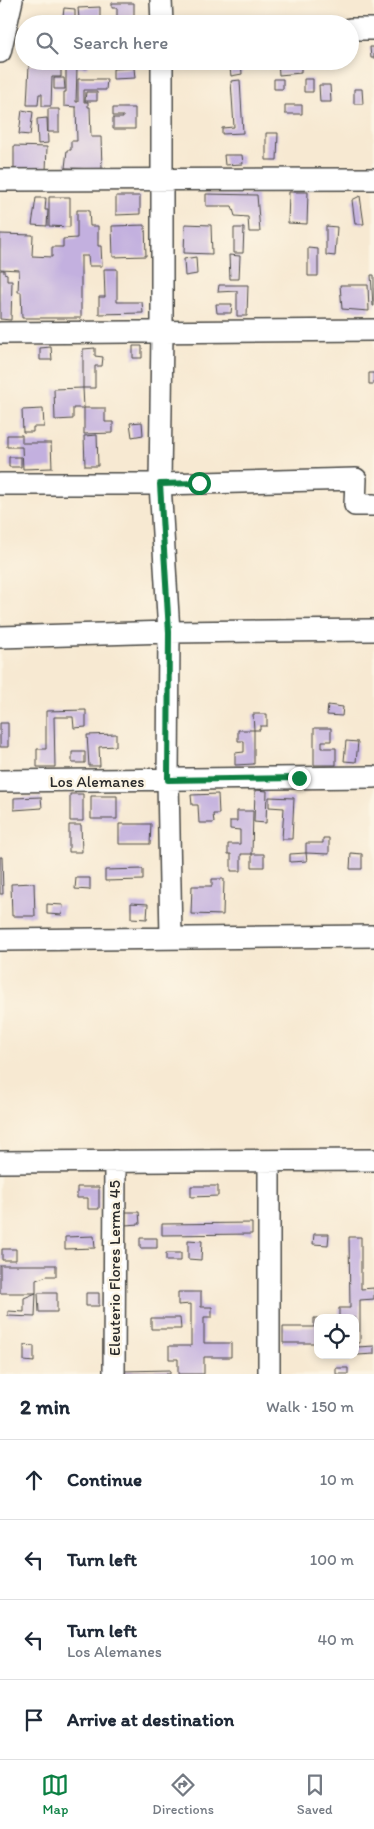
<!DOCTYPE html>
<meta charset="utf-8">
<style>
body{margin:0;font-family:Itim,sans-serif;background:#f2f2f3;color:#1f2937}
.controls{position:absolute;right:15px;bottom:15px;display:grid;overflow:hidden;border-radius:10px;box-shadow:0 2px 8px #0003}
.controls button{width:45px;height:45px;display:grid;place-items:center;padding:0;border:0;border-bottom:1px solid #e0e1e3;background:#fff;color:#1f2937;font:25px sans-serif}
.stop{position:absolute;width:15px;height:15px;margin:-11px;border:4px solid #0b8043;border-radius:50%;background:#fff}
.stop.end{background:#0b8043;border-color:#fff;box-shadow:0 1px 5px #0008}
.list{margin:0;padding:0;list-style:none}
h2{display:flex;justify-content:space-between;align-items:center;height:65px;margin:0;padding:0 20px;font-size:21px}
h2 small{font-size:16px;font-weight:400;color:#747a83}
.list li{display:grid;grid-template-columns:32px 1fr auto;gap:15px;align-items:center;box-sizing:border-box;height:80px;padding:0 20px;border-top:1px solid #e0e1e3}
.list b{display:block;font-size:19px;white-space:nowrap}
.list p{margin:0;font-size:16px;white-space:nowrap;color:#747a83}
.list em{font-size:16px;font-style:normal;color:#747a83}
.icon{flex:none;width:28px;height:28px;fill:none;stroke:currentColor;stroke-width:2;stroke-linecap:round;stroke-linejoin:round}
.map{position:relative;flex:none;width:374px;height:1374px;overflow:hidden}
.search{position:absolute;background:#fff;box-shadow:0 2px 8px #0003;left:15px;right:15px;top:15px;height:55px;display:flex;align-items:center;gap:12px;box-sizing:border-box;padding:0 18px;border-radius:28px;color:#747a83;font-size:19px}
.sheet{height:385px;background:#fff}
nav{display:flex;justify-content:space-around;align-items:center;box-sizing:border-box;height:70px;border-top:1px solid #e0e1e3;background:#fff;font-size:14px;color:#747a83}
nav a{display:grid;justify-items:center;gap:2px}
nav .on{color:#0b8043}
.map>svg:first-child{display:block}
.building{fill:#c3b0df}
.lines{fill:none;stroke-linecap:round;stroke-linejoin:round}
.minor-casing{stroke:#4a4844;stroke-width:24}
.minor{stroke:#fff;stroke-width:21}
.route{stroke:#0b8043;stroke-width:6}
.labels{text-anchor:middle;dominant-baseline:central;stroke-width:5;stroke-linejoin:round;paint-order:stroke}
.street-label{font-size:16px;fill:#2b2b2b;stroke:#fcf5e5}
</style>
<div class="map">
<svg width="374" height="1374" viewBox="0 0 374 1374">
<rect width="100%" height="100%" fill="#fcf5e5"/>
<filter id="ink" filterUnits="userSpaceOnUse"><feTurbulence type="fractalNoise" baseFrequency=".02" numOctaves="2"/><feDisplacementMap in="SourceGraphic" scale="10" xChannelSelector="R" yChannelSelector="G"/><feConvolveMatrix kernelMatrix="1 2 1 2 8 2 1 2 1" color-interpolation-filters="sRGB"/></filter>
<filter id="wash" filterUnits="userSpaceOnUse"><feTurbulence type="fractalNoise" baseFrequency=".0096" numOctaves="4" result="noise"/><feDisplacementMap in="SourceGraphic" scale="20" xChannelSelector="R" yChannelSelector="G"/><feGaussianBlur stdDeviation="1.12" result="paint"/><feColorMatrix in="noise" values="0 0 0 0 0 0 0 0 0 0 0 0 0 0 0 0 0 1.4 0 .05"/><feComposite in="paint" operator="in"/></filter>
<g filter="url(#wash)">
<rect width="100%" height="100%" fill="#f7e9d2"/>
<g id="blocks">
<path class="building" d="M112,3H134V17H117V8H112Z
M100,7V18L79,19L78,8Z
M64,8L75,9V18L63,17Z
M370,47H374V58H371Z
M39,61H87L88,68H77L76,102H78V79H107L106,90H84V102H88V107H90L91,137H101L102,169L65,168L67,150H71V141H77L76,107L64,106V92H66V65H61V77H52L51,106H42V94H39L38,105H27L29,65H39Z
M229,61H241L242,74L231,76Z
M278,61H307L308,66L301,67V73L279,75Z
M134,68L135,78L113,79V69Z
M54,78H64L65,89H54Z
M274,79H283V89H274Z
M304,79H313V92H304Z
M240,80L243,133L222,134V128L234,127L231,81Z
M319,85H330L331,102H320Z
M354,89H362L363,104H354Z
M86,92H97V101H85Z
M285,105H302V114H285Z
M113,108H135V129H113V118H123V116H113Z
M48,109H59V132H48Z
M22,110L33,112L30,135L19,134Z
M47,118L48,143L38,144L37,119Z
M266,133H278L277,160H266Z
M14,146L47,147L46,170L14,169Z
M224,155H242L243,164L225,165Z
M289,192H308L307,224L288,223Z
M206,194L257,195L260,232H249L248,217L235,216L232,206H206Z
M116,196H140V214L116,215Z
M360,196L364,224H355L352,200Z
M49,197H70V227L49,226Z
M36,198H46L45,210H48L47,226L32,225Z
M77,210H89L90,226H98V246H101L102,266H89L88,256H81V318H22L21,292H18L19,270L0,269V234L33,235L32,256L52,257V247H63V239L77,238Z
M185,224L211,225L212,254L184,253Z
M145,225L146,256L113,257L112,226Z
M326,226L337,227L335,256L326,255Z
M234,228H244L243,253H234Z
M308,248L318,249V276H308Z
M229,255L240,256L239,279H230Z
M196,257L197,274L185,276L184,259Z
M104,269H117V302H142L143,313L99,314V297H105Z
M0,270H4V273L7,274V281H12L11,320L0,319Z
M371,275H374V306H373Z
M219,285H248L247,316H237V291L218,292Z
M340,285H368L369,311L342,309Z
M216,304H232L231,313H217Z
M133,346H142V358H133Z
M51,347L52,360H40V348Z
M95,348V356L103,357L102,366H95V388H83V349Z
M369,373H374V384H369Z
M83,388L84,408H73V419L55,420L54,389Z
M84,408H105V422H113V433L84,434Z
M43,409L44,427H33V432H23L22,410Z
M142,422L143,435L132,437L130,423Z
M7,435H22V443H51L52,468L23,469L22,447H7Z
M97,435L98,466H85L84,436Z
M9,457H21V467H9Z
M328,705L343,707L342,716L327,715Z
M86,710V727L74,728L73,717H54L55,767H37V749H46V711Z
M253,714H267V726H260V730H254V764L235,765V753L244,752V741H238V730H254Z
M0,723H8V747H0Z
M314,728H331V741H322V748H336V765H314Z
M116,734V746L99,747L100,766H89L87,735Z
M346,741L358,742L356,762L344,761Z
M72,752H85V763H72Z
M255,790L267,791L266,823L254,822Z
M70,794H83V821H70Z
M218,794L219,814H213L214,823H199L198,805H192L191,795Z
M91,796H117V819H91Z
M41,797L42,808L14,810V798Z
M269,797L294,798L292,839H282L284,808L269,807Z
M237,811H253L252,854H241V871H231V854H228V844H240V830L230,829V821H237Z
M119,824H151L150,844H119Z
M69,825H81L82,852H69Z
M323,838H329V854L306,853V843H323Z
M306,853L307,861L290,862V854Z
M351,853L362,854V869H350Z
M252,854H264V867H252Z
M0,857H2L3,894H0Z
M143,869V880L105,881V870Z
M76,878H90V890L75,889Z
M212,879H224L223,915L191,914L192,886H212Z
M34,883L35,916H12L11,884Z
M131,903L148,904L147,919L131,918Z
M47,904L63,905L62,915L47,914Z
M191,1186H218V1196L191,1197Z
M77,1187H99V1209H88V1198H77Z
M124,1212H139L140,1224L125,1225Z
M252,1223V1234L162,1235V1224Z
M314,1234H329L328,1245L313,1244Z
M94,1236L95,1248L65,1249V1237Z
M349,1237H361V1289L374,1288V1299L360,1300V1343H355V1318L339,1317V1308H350Z
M140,1238H157V1248H140Z
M188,1240L202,1241L201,1260L188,1259Z
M2,1249H16V1260H2Z
M166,1253H181V1261H166Z
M0,1265H56V1276H47L36,1280V1293H0Z
M178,1292H201V1307H212V1317H204V1343H231V1357H204V1374H178V1359H169V1346H191V1304L178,1305Z
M36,1293L35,1317L8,1316V1311L24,1312V1298Z
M38,1293H57V1312H39Z
M86,1293H99V1306H86Z
M151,1318H180L181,1329H151Z
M314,1318H318V1343H283V1327H314Z
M24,1345L34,1346V1362L24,1361Z
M374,1346V1354L358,1355L357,1347Z
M336,1368H348V1374H336Z
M170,1370V1374H123V1371Z"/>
</g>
</g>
<g filter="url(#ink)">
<use href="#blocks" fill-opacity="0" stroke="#4a4844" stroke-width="1"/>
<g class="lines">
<g class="minor-casing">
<path id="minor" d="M161,0L162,24
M350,29H374
M0,52L12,0
M162,61V332L160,484L169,632L168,780L171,938
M0,180L374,179
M0,333L374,330
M0,484H160L356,479L355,505H374
M0,637L169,632L374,630
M0,781L374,777
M0,940L374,936
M269,1161V1374
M0,1162L374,1160
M114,1374L115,1161"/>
</g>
<use href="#minor" class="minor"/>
</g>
</g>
<g class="lines" filter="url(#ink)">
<path class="route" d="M199,483L160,484L169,632L168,780L299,778"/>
</g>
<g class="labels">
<g class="street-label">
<text x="97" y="781">Los Alemanes</text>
<text transform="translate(114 1268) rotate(-90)">Eleuterio Flores Lerma 45</text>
</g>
</g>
</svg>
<div class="controls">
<button><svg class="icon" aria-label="locate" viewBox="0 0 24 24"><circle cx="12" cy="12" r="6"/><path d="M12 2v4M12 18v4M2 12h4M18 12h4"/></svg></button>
</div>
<div class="stop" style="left:199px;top:483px"></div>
<div class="stop end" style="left:299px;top:778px"></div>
<div class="search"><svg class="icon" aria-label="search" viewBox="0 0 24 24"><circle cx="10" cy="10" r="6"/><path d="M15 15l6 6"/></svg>Search here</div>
</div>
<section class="sheet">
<h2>2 min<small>Walk · 150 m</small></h2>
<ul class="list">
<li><svg class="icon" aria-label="ahead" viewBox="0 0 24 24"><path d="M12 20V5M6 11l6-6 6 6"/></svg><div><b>Continue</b></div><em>10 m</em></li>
<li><svg class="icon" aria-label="left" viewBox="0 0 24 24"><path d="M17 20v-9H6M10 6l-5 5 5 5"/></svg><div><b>Turn left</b></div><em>100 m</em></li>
<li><svg class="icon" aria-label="left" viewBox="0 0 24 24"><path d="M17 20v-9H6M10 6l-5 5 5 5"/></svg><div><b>Turn left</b><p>Los Alemanes</p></div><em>40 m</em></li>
<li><svg class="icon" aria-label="arrive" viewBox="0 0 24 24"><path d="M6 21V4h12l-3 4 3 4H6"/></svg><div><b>Arrive at destination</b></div></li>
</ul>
</section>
<nav>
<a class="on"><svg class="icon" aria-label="map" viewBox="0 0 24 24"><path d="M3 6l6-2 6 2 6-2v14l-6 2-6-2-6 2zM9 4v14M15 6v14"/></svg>Map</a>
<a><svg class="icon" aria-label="directions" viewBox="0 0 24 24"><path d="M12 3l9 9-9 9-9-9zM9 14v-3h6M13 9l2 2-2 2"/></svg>Directions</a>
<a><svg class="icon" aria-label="saved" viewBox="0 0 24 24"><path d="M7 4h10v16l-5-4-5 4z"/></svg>Saved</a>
</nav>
